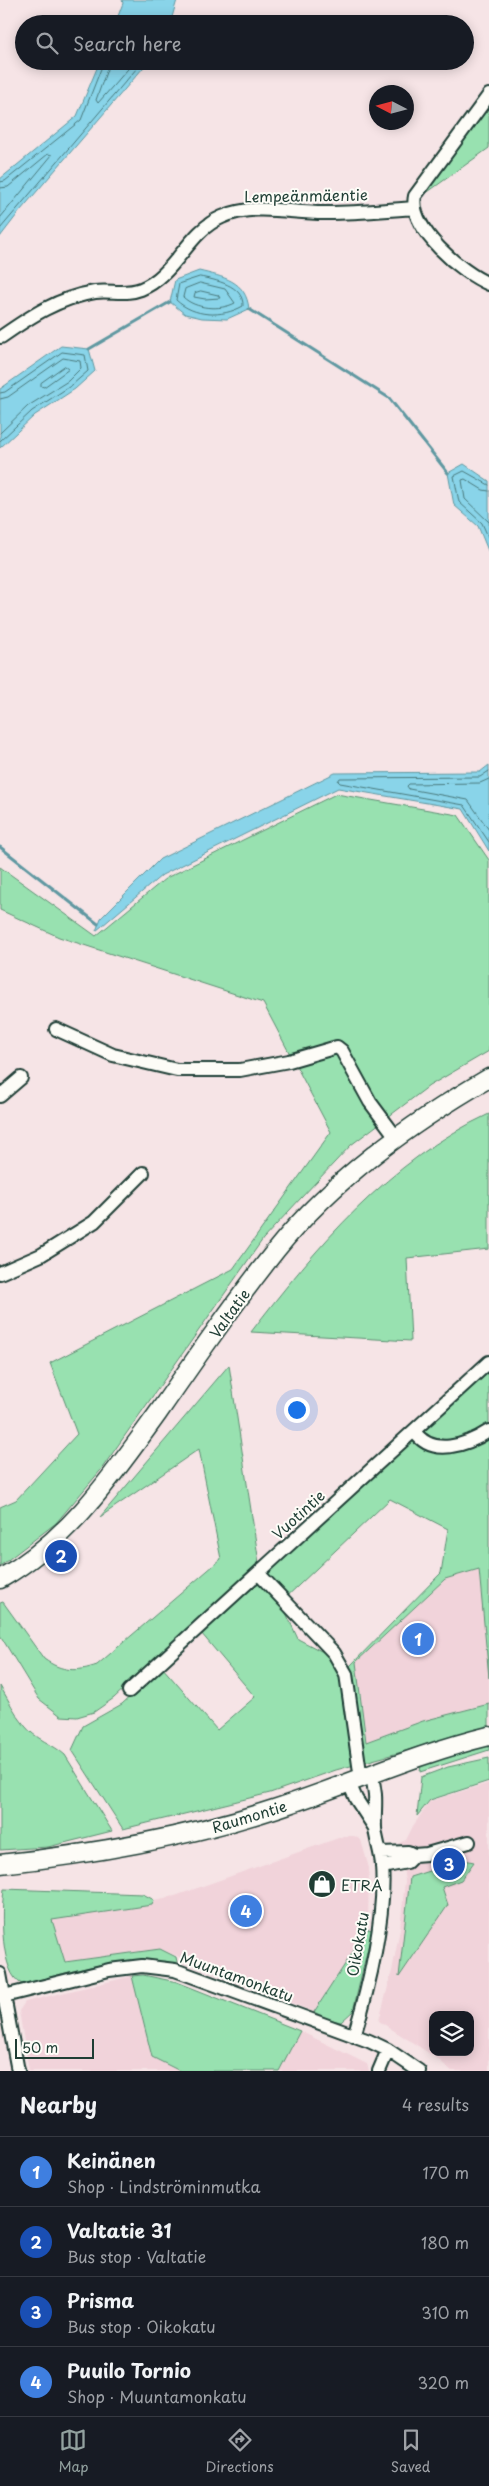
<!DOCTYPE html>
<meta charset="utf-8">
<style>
body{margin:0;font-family:"Playpen Sans",sans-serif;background:#20242c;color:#f1f3f6}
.controls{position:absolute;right:15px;bottom:15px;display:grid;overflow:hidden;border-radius:10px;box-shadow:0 2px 12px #0003}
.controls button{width:45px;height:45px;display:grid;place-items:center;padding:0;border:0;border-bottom:1px solid #363941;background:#171b24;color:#f1f3f6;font:25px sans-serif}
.compass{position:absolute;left:369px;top:85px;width:45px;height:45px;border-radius:50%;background:#171b24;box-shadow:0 2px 12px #0003;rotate:276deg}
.scale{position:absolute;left:15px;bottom:12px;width:79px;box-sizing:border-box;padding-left:5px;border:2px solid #1f3d34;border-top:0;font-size:14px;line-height:18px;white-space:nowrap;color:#1f3d34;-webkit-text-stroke:4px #fdfcf7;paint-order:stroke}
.you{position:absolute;left:296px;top:1409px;width:18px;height:18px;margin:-12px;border:4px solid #fff;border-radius:50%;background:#1a73e8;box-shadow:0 0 0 8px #1a73e833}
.badge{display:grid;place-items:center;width:32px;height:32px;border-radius:50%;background:#92a19f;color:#fff;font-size:16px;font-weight:700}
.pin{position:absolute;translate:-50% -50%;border:2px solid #fff;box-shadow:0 1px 5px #0006}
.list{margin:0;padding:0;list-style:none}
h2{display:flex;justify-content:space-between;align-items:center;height:65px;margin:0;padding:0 20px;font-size:21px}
h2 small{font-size:16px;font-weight:400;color:#9ea1a6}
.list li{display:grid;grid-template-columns:32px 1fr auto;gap:15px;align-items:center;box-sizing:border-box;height:70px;padding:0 20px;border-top:1px solid #363941}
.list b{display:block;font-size:19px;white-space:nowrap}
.list p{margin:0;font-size:16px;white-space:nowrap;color:#9ea1a6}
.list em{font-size:16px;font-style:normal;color:#9ea1a6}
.icon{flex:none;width:28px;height:28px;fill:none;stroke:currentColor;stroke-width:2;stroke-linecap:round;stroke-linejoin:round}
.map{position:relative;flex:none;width:489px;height:2071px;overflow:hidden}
.search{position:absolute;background:#171b24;box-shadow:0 2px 12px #0003;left:15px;right:15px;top:15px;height:55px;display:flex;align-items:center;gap:12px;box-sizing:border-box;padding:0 18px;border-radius:28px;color:#9ea1a6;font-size:19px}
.sheet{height:345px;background:#171b24}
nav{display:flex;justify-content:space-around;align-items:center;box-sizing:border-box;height:70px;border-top:1px solid #363941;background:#171b24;font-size:14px;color:#9ea1a6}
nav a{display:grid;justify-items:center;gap:2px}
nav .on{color:#92a19f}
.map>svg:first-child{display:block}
.built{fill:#f1d3da;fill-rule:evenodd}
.green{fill:#98e1b0;stroke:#5c8f72;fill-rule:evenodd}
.water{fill:#89d4e9;stroke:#5f98a1}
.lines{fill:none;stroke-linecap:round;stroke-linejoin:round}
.shore{stroke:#49797c;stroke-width:1}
.stream{stroke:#5f98a1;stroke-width:3}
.minor-casing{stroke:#1f3d34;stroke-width:16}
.secondary-casing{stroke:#1f3d34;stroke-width:21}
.minor{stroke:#fdfcf7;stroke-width:12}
.secondary{stroke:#fdfcf7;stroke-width:18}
.labels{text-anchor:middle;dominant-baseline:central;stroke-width:4;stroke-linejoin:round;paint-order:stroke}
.street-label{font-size:15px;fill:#1f3d34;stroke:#fdfcf7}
.poi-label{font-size:15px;fill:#1f3d34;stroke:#fdfcf7;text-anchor:start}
</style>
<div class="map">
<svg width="489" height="2071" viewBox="0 0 489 2071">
<rect width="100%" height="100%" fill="#f6e4e6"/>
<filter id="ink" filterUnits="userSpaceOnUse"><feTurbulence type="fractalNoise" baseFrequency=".02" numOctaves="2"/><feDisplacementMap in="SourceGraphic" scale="10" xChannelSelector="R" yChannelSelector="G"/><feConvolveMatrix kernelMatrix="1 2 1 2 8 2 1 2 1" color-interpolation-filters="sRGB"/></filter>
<g filter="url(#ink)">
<path class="built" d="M480,1569L489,1678V1704L424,1721L366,1742L356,1662L445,1579Z
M489,1783V2071H452L435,2057L379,2021L392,1971L400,1929L405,1881L399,1843L406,1840L413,1826L430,1801ZM433,2015H470V2052H433Z
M344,1836H354L361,1840L369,1868L368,1929L314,2012L160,1949L65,1962L52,1920L152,1905L154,1900L175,1896Z
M132,1976L152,2057L180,2071H29L19,2011L25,2002Z
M300,2031L367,2064L369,2071H279Z"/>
<path class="green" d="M489,105V148L418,199Z
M336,794L458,815L489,860V1051L429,1086L351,1145L301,1198L263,1239L100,1471L56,1523L0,1566V1507L16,1500L77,1434L50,1363L233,1269L331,1132L263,1003L59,937L0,910V867L96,936L166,878Z
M489,1114V1249L407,1258L411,1341L251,1332C316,1247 390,1160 489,1114Z
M229,1365L259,1563L114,1698L94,1712L77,1717L61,1716L39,1699L0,1635V1603L3,1602L44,1659C62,1672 77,1672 97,1665L221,1559L199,1449L100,1517Z
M489,1369V1427C461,1442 448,1449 418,1432Z
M489,1438V1678L479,1569L445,1579L356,1662L366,1742L423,1721L489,1704V1728L336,1770L270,1793L123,1829L72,1750L83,1726L122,1704L162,1667L217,1730L255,1697L201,1633L412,1439C437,1461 463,1453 489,1438ZM390,1499L448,1529L441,1573L350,1666L298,1639L281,1602Z
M0,1686C8,1699 15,1714 25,1726C35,1739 53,1744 65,1755L112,1831L48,1847L0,1850Z
M489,1745V1750L420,1772L421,1765Z
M489,1758V1781L430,1800L417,1816L421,1777L448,1767Z
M464,1860L474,1862L461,1880L442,1887L448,1905L399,1977L410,1877Z
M4,1889L143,1894L154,1900L152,1905L52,1920L65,1962L160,1949L176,1957L178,1967C128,1950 72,1973 22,1984C0,1974 1,1912 4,1889Z
M368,1929L372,1930L353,2011L341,2022L328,2019L314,2012Z
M143,1975L177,1982L300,2031L279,2071H180L152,2057L132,1976Z"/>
<path class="water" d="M122,0H177L170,24H115L123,3Z
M100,61H149L20,211L0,237V179L77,116Z
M199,271C223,277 246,280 249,309L227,319L202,318L185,314L170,302L175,280Z
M61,346L89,349L95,371L75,389L35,415L0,448V389Z
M464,464L489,481V553L478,526L454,505L448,473Z
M489,765V851L463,809L338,788L162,875L96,931L101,918L160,859L335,773L480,772Z"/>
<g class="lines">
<path class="shore" d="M110,61L96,100L98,103L135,61
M0,182L5,181L81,120L104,61
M0,188L8,187L48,154L52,155L0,218
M0,229L143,61
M200,277C215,280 244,285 243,306C222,318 194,317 176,300L179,284Z
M200,283L225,289L235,303C220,311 195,309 183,297L185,289Z
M201,291L218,295L220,298L205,299L194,297L195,293Z
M65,366L69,369L44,387L41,386V383Z
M0,393L5,392L62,352L85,355L88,371L72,385L32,411L0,441
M0,399L8,397L63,358L80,361L81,368L68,381L28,406L0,433
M489,485L464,471L454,476L459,502L482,523L489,539
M489,491L483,490L465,479L462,480L465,499L489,522
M489,771L480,777L340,778L338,781L340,783L464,805L489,842
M489,779L480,783L409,784L407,786L409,789L468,800L489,830"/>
<path class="stream" d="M249,309L389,398L448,473
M89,349L170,302
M0,847L98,924"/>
<g class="minor-casing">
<path id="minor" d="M489,95L415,196C408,228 462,273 489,284
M1,337C31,316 58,298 95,292C110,290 126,295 141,289C176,275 187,232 222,217C255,202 293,214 327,213C356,213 385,210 415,208
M56,1029L113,1055L177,1070H240L289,1061L337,1047L342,1051L370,1102L396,1137
M0,1096L21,1078
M0,1273L41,1255L94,1222L143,1173
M414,1431C432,1458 467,1445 489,1431
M258,1573L334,1653L346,1674L361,1779
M129,1691L489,1362
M349,1783L356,1799L375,1828
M381,1853L408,1852L414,1855L427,1854L469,1842
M382,1867L407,1862L414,1855
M0,1974L18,2071
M4,1996L109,1970L142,1966L175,1970L369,2041L388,2050L419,2071
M354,2036C369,1987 386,1916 382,1865C381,1852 376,1840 375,1828C374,1806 378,1797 371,1775
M379,2071L388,2050"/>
</g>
<g class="secondary-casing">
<path id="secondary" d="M0,1579C69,1540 113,1475 158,1413C196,1358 234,1303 276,1250C334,1178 410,1124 489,1078
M0,1864C93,1854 185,1838 274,1809C346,1786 415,1754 489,1736"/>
</g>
<use href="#minor" class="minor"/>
<use href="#secondary" class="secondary"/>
</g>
</g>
<defs>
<g id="shop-disc" transform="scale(1.4375)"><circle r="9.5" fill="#1f3d34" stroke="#fdfcf7"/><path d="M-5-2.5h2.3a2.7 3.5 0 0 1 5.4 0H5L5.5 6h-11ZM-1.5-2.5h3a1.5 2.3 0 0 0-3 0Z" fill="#fff"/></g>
</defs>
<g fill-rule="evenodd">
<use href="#shop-disc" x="322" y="1884"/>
</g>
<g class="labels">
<g class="street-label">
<text transform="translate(306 195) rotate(-1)">Lempeänmäentie</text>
<text transform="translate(229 1313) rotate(-54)">Valtatie</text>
<text transform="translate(298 1514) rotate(-42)">Vuotintie</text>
<text transform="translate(249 1816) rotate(-17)">Raumontie</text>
<text transform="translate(357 1944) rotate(-80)">Oikokatu</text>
<text transform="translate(237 1976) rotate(20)">Muuntamonkatu</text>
</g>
<g class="poi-label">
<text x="341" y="1884">ETRA</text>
</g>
</g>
</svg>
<div class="controls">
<button><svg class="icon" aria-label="layers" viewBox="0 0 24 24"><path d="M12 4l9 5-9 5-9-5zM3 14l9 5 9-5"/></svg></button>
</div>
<svg class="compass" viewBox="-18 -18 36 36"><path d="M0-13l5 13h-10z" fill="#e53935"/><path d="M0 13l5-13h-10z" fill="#9ea1a6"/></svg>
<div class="scale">50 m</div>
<div class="you"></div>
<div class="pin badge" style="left:418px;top:1639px;background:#3f7fe0">1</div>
<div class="pin badge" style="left:61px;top:1556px;background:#1a4fb4">2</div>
<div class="pin badge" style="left:449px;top:1864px;background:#1a4fb4">3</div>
<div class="pin badge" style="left:246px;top:1911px;background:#3f7fe0">4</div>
<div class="search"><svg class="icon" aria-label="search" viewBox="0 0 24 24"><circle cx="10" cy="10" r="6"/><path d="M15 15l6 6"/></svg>Search here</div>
</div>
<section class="sheet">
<h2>Nearby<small>4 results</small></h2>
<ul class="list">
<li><span class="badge" style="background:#3f7fe0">1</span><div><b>Keinänen</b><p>Shop · Lindströminmutka</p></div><em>170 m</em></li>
<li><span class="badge" style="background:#1a4fb4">2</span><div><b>Valtatie 31</b><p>Bus stop · Valtatie</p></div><em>180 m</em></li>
<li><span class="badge" style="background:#1a4fb4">3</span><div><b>Prisma</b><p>Bus stop · Oikokatu</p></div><em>310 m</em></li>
<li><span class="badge" style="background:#3f7fe0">4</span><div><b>Puuilo Tornio</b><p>Shop · Muuntamonkatu</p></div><em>320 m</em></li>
</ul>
</section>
<nav>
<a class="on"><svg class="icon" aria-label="map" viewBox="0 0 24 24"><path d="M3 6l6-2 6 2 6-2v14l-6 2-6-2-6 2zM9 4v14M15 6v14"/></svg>Map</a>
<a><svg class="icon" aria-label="directions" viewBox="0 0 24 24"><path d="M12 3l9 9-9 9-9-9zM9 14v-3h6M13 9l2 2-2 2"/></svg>Directions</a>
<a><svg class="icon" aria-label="saved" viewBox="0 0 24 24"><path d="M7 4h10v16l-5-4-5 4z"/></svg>Saved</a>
</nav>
